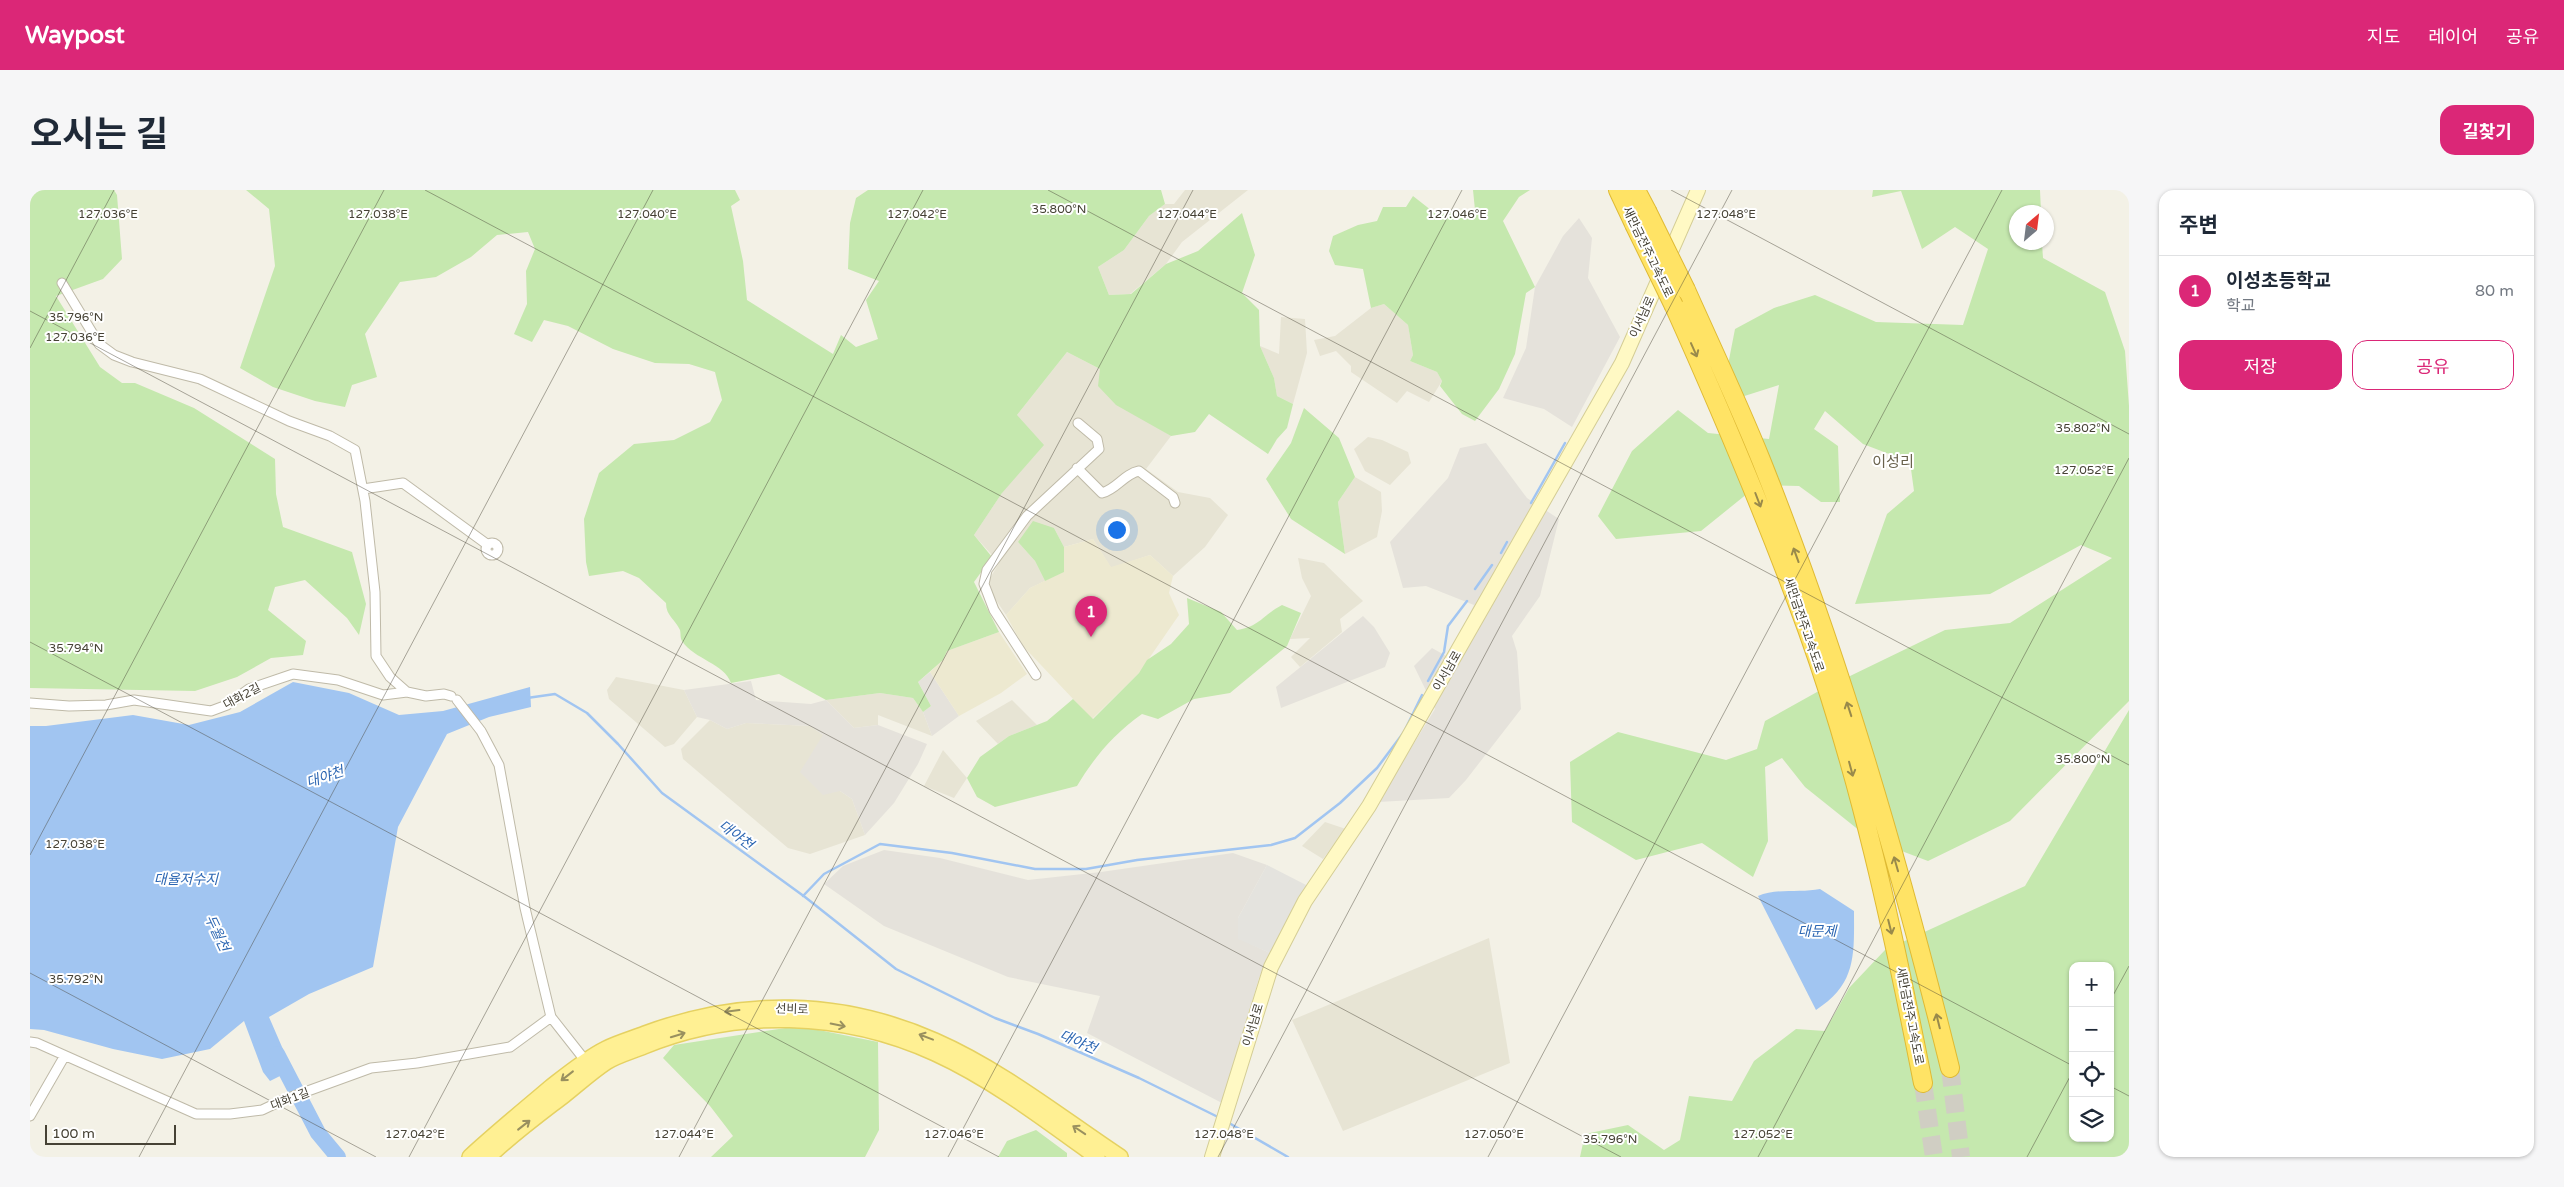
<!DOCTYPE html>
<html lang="ko">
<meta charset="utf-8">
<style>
body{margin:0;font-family:"Varela Round","Noto Sans KR",sans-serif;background:#f6f6f7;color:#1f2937}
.controls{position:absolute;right:15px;bottom:15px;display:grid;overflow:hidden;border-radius:10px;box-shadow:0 1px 4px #0004}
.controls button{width:45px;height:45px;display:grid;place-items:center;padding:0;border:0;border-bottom:1px solid #e0e1e3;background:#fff;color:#1f2937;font:25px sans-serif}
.compass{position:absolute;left:1979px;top:15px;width:45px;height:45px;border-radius:50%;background:#fff;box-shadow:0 1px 4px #0004;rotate:28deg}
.scale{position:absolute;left:15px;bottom:12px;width:131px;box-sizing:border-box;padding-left:5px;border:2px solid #464235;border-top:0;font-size:14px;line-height:18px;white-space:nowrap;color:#464235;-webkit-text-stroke:4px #fff;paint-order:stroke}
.you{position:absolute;left:1086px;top:339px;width:18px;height:18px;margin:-12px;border:4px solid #fff;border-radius:50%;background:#1a73e8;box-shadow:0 0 0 8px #1a73e833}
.badge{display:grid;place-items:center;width:32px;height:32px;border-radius:50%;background:#db2777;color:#fff;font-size:16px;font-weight:700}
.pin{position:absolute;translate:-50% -41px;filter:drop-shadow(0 1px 2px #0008)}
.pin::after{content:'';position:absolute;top:26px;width:18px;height:15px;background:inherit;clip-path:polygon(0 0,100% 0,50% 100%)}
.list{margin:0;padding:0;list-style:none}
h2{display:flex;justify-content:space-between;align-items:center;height:65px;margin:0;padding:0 20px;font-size:21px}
h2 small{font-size:16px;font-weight:400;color:#747a83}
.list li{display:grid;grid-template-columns:32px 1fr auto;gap:15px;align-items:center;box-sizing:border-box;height:70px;padding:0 20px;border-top:1px solid #e0e1e3}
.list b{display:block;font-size:19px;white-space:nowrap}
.list p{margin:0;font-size:16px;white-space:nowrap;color:#747a83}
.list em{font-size:16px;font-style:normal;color:#747a83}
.actions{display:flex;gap:10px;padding:15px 20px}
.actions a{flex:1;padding:11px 0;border:1px solid #db2777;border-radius:15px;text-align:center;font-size:18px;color:#db2777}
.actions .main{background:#db2777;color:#fff}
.icon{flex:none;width:28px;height:28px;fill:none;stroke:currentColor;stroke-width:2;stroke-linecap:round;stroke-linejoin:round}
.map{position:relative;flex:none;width:2099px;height:967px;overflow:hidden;border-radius:15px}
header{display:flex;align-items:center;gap:30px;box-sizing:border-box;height:70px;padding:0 25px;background:#db2777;color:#fff}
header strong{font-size:24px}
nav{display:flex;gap:28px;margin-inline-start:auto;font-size:18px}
.intro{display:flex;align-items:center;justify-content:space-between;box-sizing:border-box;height:120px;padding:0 30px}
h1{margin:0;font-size:35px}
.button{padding:12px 22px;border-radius:15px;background:#db2777;color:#fff;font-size:18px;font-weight:700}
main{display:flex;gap:30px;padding:0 30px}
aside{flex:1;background:#fff;border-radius:15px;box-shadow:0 1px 4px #0004}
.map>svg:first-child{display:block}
.residential{fill:#e7e4d4}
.industrial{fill:#e5e2db}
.education{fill:#ede9d0}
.green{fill:#c5e8ae;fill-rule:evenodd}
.parking{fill:#e4e3de}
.water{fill:#a1c5f1}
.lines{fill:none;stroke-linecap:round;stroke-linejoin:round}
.stream{stroke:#a1c5f1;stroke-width:2.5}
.river{stroke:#a1c5f1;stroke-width:16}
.motorway-tunnel{stroke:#d0cec3;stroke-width:18;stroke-dasharray:18 9;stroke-linecap:butt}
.minor-casing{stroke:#bfbaa8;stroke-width:11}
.secondary-casing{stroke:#d4cd95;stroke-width:16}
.primary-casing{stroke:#e5d162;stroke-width:18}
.motorway-casing{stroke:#dfba34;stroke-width:20}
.minor{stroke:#fff;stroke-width:9}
.secondary{stroke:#fff9c4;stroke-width:14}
.primary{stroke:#fff093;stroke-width:15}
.motorway{stroke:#ffe365;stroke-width:18}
.motorway-bridge-casing{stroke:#dfba34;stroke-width:20;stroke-linecap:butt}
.motorway-bridge{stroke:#ffe365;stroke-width:18}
.oneway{stroke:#998a4b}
.oneway2{stroke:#99905f}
.ticks{fill:none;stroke:#464235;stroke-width:1;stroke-opacity:0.45}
.labels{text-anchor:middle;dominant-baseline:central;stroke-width:4;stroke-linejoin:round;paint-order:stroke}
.street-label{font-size:12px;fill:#464235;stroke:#fff}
.water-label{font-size:14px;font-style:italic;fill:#2d67b3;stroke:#fff}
.quarter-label{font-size:15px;fill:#69624c;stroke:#fff}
.ticks-label{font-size:12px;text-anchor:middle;fill:#464235;stroke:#fff;stroke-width:4;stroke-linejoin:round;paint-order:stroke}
</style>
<header>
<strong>Waypost</strong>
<nav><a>지도</a><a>레이어</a><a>공유</a></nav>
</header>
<div class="intro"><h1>오시는 길</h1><a class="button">길찾기</a></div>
<main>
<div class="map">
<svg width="2099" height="967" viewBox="0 0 2099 967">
<rect width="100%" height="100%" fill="#f3f1e6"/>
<path class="residential" d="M1155,0H1218L1152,52L1136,74L1100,104L1079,105L1068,77L1094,60L1119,26L1135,14H1144Z
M1354,114L1378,135L1383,165L1380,171L1407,182L1412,191L1399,212L1377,201L1367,213L1321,182V176L1306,161L1290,166L1284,150L1305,146L1341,118Z
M1251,127L1275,129L1277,163L1263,214L1247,206L1244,188L1230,156L1249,164Z
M1037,162L1070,179L1116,230L1141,246L1116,279L1148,302L1180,308L1198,325L1175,357L1143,386L1120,365L1081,378L1063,349L1034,357L1024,338L988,352L1005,371L1015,391L1000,398L976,425L964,407L959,390L969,373L944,345L972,303L987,225Z
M1338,247L1352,250L1378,262L1381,273L1360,295L1335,281L1324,259Z
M1325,287L1351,302L1352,321L1347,347L1315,364L1308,312Z
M1268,368L1294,373L1333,411L1310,429L1312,442L1270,477L1261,467L1280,448L1260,449L1281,406L1272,388Z
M586,487L654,500L667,527L644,554L635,557L579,509L577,500Z
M850,503L883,508L893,522L902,546L848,525V535L824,538L796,510Z
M982,510L1007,535L979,546L968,554L946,531Z
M680,530L697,539L716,533L780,536L793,545L810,601L822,609L835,645L780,664L758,658L653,569L651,559Z
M913,560L937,588L924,608L894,596Z
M1295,632L1316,639L1293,669L1272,656Z
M1459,748L1480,873L1313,941L1262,830Z"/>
<path class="industrial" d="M1549,28L1562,48L1558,88L1590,147L1542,237L1514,219L1473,208L1496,158L1505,97L1533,46Z
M1456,253L1497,308L1529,329L1510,406L1482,446L1487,462L1491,519L1436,590L1419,608L1348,612L1405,519L1384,476L1402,458L1418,467L1444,415L1396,396L1373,398L1360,352L1418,288L1430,258Z
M1333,426L1344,437L1360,463L1355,477L1251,518L1246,497Z
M900,482L929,526L902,546L893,522L901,516L888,492Z
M721,491L726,510L781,514L796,510L824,538L848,535L897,554L888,574L864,613L835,645L822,609L810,601L793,605L770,582L793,545L780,536L716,533L697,539L680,530L667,527L654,500Z
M854,660L910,668L998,690L1071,682L1203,663L1237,675L1208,728V748L1240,763L1229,788L1192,913L1057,843L1070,806L978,787L854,736L794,694L813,676Z"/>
<path class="education" d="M1063,349L1081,377L1120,365L1143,386L1139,403L1149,425L1109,483L1062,529L993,456L976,425L1000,398L1033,382L1034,357Z
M969,442L997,484L971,503L929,526L900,482L913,470L917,461Z"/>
<path class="green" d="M0,0H84L87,5L92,69L73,89L26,106L70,177L92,193H105L164,218L245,269L246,304L253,337L322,362L336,414L329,445L317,428L275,390L245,397L238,420L276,451L273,465L241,468L207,487L165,501L0,498Z
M216,0H705L710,10L701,16L713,71L717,110L803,164L811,145L826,157L848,149L836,110L849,91L818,79L820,33L826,8L838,0H1131L1135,14L1119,26L1094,60L1068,77L1079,105L1101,104L1136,74L1168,61L1212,23L1225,65L1212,103L1229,120L1230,156L1244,188L1247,206L1263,214L1257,238L1247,249L1238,264L1179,224L1165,242L1141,246L1086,215L1068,196L1070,179L1037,162L987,225L1014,255L972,303L944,345L962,367L944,392L969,442L917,461L913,470L888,492L901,516L893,522L883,508L850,503L796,510L749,484L701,493C694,473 665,470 652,451C650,448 651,444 650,440C645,429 636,426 636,413L609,388L593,381L559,386L556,372L554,329L569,283L604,254L644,250L680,232L692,210L685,182L659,174L625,173L583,159L538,136L514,130L502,152L484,144L497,114L496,81L505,59L498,42L467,45L441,67L406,87L370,92L335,144L347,187L322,195L315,217L285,211L243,197L210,178L245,76L239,19Z
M1443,0H1500L1489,7L1473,31L1505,97L1496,103L1485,164L1469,199L1445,231L1432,224L1410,196L1412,191L1407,182L1380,171L1383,165L1378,135L1354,114L1341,118L1333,79L1305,75L1299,61L1303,46L1328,35L1347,31L1353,17H1376L1383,6L1406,24L1435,23L1445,20Z
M1843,0H2010L2011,22H1986V52L2012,53L2013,68L2075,102L2095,161L2099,216V511L1980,631L1898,671L1840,649L1775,597L1752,568L1735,577L1738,651L1723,687L1672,653L1606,670L1542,632L1540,572L1588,542L1696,570L1727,559L1735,531L1787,502L1915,440L1980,433L2082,368L2051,355L1960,404L1825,414L1857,324L1884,301L1880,272L1833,254L1795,221L1784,239L1808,256L1810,312H1791L1769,296L1728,295L1671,341L1586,349L1568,326L1602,261L1648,220L1678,243L1739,249L1749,195L1705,209L1697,180L1705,139L1744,118L1785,105L1846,132L1933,135L1958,59L1925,37L1892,59L1871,1L1842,7Z
M1274,218L1309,248L1325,287L1308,312L1315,364L1261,329L1236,289L1261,253Z
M1003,331L1024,338L1034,357V382L1015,391L1005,371L988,352Z
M1157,408L1191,422L1207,440C1229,437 1233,425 1252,415L1271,423L1257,456L1200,503L1164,509L1128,529L1112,524C1084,544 1065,566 1047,596L965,617L947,607L937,588L950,567L979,546L1017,531L1043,509L1063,529L1109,483L1117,470L1141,454L1159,434Z
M2099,520V967H1550L1555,944L1598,935L1634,960L1650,950L1659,906L1702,911L1724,871L1766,839L1795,841L1819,798L1855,760L1995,696ZM2043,776H2080V948H2043Z
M769,836L848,852L849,940L835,967H681L703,946L680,916L633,868L644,855Z
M1006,940L1037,963V967H968L977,951Z"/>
<path class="parking" d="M1237,675L1278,696L1240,763L1208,749V728Z"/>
<path class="water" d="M263,492L319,503L369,525L413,521L500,497L501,517L459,527L417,544L368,637L343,777L279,804L239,827L262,880L240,891L233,882L214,831L180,859L132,869L83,859L14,840L0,839V536H16L103,525L159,535L210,522Z
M1790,699L1824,721C1824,764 1827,794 1786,820L1728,706C1746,698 1771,703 1790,699Z"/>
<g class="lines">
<path class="stream" d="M1501,313L1535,253
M1471,363L1477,352
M1445,399L1462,375
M1398,491L1414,462L1418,436L1437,411
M497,508L525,504L557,523L588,554L632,603L775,707L866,779L965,828L1008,844L1109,888L1190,928
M773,706L794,684L850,654L922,663L1005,679H1056L1107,670L1241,655L1265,648L1310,613L1347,578L1374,542L1392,505
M1199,933L1258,967"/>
<path class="river" d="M247,864L288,943L308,967"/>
<path class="motorway-tunnel" d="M1920,878L1931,967
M1893,893L1904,967"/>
<g class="minor-casing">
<path id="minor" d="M32,93L69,154L84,165L102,172L170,189L259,231L300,246L325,260L335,311L345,402L346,466L360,487L377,502
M1047,278L1072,303C1087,299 1094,284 1109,281L1143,307L1145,313
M333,299L373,293L458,355
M456 359a6 6 0 1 1 12 0a6 6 0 1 1-12 0Z
M1006,485L964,420L954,394L957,380L997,326L1069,259L1067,249L1048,233
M427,510L451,541L469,575L495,718L521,827L558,874
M0,513L39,516L76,515L104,510L181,521L197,515L219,499L263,484L308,490L353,505L377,502L396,506L414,504L421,506
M0,852L7,853L166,924H200L232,920L253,910L341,878L387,873L480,857L521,827
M0,926L34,867"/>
</g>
<g class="secondary-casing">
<path id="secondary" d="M1182,967L1241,777L1275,711L1339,616L1592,173L1668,0"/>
</g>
<g class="primary-casing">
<path id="primary" d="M440,967C466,943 493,921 520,898C538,884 556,869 576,859C588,853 602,849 615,844C711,808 810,809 905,851C971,880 1030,927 1090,967
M458,967C482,944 508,925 534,905C548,894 561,882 576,872C587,865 602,861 614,856C707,818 813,821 905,863C962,889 1016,930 1067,967"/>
</g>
<g class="motorway-casing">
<path id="motorway" d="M1588,0L1604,34
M1606,0L1617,21
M1656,100C1681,156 1708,213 1731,270C1810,468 1869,672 1920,878
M1644,116C1692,223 1737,329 1777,439C1830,586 1863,741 1893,893"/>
</g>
<use href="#minor" class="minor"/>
<use href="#secondary" class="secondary"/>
<use href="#primary" class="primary"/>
<use href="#motorway" class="motorway"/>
<g class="motorway-bridge-casing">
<path id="motorway-bridge" d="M1617,21L1656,100
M1604,34L1644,116"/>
</g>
<use href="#motorway-bridge" class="motorway-bridge"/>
</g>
<defs><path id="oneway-shaft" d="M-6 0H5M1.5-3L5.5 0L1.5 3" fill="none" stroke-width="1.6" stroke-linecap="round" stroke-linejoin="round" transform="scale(1.25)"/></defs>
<g class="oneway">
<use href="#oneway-shaft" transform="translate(1664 160) rotate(66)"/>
<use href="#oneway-shaft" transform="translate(1728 310) rotate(69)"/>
<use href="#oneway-shaft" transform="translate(1766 365) rotate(-110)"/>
<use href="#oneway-shaft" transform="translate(1819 519) rotate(-108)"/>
<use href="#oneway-shaft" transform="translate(1821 579) rotate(75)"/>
<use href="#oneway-shaft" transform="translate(1866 674) rotate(-106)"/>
<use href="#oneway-shaft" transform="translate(1860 737) rotate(76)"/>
<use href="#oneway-shaft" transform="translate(1908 831) rotate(-104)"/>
</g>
<g class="oneway2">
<use href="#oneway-shaft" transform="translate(702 821) rotate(173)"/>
<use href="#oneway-shaft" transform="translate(808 835) rotate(11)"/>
<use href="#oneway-shaft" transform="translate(648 845) rotate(-17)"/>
<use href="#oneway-shaft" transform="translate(896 847) rotate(-159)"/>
<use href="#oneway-shaft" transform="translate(537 886) rotate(142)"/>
<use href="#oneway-shaft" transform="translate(494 935) rotate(-38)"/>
<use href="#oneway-shaft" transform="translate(1049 940) rotate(-146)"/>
</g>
<path class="ticks" d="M395,0L2043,876M1018,0L2099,575M1641,0L2099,244M0,121L1591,967M0,158L84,0M0,452L969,967M0,665L354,0M0,783L346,967M2080,811L2099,776M2080,896L2099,906M109,967L623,0M379,967L893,0M649,967L1163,0M918,967L1432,0M1188,967L1702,0M1458,967L1972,0M1728,967L2099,268M1997,967L2043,881"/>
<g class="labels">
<g class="street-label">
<text transform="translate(1618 62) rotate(64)">새만금전주고속도로</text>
<text transform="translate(1612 127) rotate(-66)">이서남로</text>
<text transform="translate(1774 435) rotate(71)">새만금전주고속도로</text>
<text transform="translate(1417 481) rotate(-60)">이서남로</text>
<text transform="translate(212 506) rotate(-28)">대화2길</text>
<text transform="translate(762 819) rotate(2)">선비로</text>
<text transform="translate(1880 826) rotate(79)">새만금전주고속도로</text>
<text transform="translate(1223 835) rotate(-73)">이서남로</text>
<text transform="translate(260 909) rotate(-21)">대화1길</text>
</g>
<g class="water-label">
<text transform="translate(295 587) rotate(-19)">대야천</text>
<text transform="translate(706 645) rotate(36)">대야천</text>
<text x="156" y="689">대율저수지</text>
<text x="1787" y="741">대문제</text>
<text transform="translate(187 743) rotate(65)">두월천</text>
<text transform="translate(1048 852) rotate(23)">대야천</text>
</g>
<g class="quarter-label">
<text x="1863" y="272">이성리</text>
</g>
</g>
<g class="ticks-label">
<text x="1029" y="23">35.800°N</text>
<text x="78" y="28">127.036°E</text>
<text x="348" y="28">127.038°E</text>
<text x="617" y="28">127.040°E</text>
<text x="887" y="28">127.042°E</text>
<text x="1157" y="28">127.044°E</text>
<text x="1427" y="28">127.046°E</text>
<text x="1696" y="28">127.048°E</text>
<text x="46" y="131">35.796°N</text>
<text x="45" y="151">127.036°E</text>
<text x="2053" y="242">35.802°N</text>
<text x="2054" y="284">127.052°E</text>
<text x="46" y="462">35.794°N</text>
<text x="2053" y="573">35.800°N</text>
<text x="45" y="658">127.038°E</text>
<text x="46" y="793">35.792°N</text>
<text x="385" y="948">127.042°E</text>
<text x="654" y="948">127.044°E</text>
<text x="924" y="948">127.046°E</text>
<text x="1194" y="948">127.048°E</text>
<text x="1464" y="948">127.050°E</text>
<text x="1733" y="948">127.052°E</text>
<text x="1580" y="953">35.796°N</text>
</g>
</svg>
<div class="controls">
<button>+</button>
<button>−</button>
<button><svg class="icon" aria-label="locate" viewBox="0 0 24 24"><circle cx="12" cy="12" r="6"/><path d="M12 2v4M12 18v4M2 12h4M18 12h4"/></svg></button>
<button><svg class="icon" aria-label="layers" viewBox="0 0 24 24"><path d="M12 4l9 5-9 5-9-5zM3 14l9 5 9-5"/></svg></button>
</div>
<svg class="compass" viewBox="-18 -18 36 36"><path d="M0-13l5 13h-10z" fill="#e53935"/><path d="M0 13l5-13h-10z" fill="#747a83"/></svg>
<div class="scale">100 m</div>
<div class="you"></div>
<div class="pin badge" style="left:1061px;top:447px">1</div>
</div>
<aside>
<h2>주변<small></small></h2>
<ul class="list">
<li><span class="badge">1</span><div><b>이성초등학교</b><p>학교</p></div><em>80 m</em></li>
</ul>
<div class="actions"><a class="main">저장</a><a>공유</a></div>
</aside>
</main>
